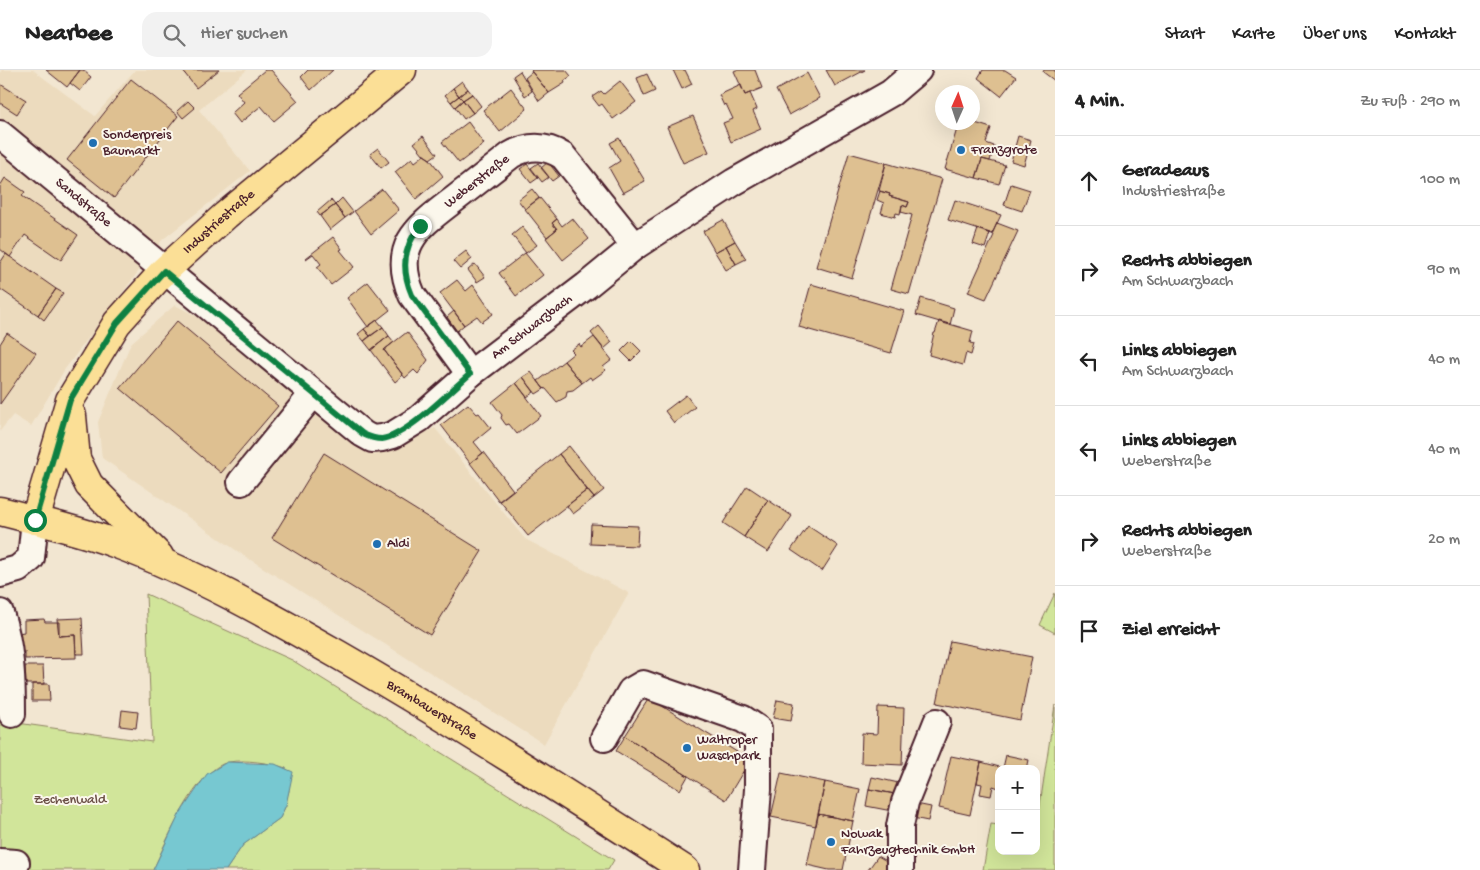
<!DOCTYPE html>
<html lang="de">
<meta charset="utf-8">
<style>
body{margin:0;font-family:"Gochi Hand",sans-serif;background:#f2f2f2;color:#222}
.controls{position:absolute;right:15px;bottom:15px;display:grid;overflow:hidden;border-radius:10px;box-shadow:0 5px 20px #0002}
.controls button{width:45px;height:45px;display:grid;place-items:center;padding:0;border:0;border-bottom:1px solid #e0e0e0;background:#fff;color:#222;font:25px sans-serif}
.compass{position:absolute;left:935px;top:15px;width:45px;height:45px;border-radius:50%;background:#fff;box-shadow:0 5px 20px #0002;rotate:3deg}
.stop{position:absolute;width:15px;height:15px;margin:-11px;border:4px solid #0b8043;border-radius:50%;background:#fff}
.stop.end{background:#0b8043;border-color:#fff;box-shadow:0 1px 5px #0008}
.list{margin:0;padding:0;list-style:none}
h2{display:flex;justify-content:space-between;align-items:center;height:65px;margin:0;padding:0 20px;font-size:21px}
h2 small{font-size:16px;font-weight:400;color:#767676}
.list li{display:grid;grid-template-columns:32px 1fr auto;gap:15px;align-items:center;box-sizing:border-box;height:90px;padding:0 20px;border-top:1px solid #e0e0e0}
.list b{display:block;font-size:19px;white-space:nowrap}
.list p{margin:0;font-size:16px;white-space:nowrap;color:#767676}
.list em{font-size:16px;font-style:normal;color:#767676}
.icon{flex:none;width:28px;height:28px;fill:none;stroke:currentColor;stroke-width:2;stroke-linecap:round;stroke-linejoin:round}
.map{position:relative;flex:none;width:1055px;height:800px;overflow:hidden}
header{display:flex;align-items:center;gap:30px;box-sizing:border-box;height:70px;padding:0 25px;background:#fff;border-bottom:1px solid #e0e0e0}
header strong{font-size:24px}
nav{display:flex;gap:28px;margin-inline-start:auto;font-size:18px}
.search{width:350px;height:45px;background:#f2f2f2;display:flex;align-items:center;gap:12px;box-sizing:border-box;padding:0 18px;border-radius:15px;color:#767676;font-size:19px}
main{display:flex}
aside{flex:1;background:#fff}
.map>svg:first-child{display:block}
.built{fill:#ecdbbe}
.green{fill:#d1e59a;stroke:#8e8262}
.water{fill:#77c8d1;stroke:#65848f}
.building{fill:#dec091;stroke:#4a1f2b}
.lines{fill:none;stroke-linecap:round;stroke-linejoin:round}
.minor-casing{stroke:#4a1f2b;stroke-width:30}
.major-casing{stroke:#4a1f2b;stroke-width:31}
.minor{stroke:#fbf7ec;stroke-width:26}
.major{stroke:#fbdf96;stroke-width:28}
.route{stroke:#0b8043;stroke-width:6}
.poi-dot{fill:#1f6fb2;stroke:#fbf7ec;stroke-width:2}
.labels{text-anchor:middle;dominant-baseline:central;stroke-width:4;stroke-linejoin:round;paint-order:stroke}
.poi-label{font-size:14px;fill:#4a1f2b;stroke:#fbf7ec;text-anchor:start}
.street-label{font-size:14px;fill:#4a1f2b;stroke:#fbf7ec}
.park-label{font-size:14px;fill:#6c5047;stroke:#fbf7ec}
</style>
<header>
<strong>Nearbee</strong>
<div class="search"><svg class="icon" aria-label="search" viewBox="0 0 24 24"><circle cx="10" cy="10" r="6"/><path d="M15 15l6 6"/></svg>Hier suchen</div>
<nav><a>Start</a><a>Karte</a><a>Über uns</a><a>Kontakt</a></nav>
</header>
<main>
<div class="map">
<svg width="1055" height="800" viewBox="0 0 1055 800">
<rect width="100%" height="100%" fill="#f2e6d1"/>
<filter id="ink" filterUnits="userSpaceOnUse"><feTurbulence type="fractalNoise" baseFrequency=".02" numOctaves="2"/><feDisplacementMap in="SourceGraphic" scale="10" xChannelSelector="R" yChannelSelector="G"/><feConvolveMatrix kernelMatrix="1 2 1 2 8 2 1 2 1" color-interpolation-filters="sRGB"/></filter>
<g filter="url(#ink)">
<path class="built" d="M2,0H33L95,46L135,0H247L199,40L250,101L162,170L65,299L31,356L13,345L0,361V3Z
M175,235L198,247L375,385L435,358L525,469L629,523L544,674L246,487L102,388L98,352L131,273Z"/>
<path class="green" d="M1055,523V563L1040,555Z
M146,524L292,590L614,790L608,800H226L243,775L280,748L286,735L287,727L289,721L286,698C271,693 244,689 229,692C196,698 166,772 153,800H0V572L3,651L152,672Z
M1055,635V800H983L991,754L999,755V781H1036V761Z"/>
<path class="water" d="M227,692L275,694L293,702L286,735L280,748L243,775L226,800H153L179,745L207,704Z"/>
<path class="building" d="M46,0H80L67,17Z
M80,0H83L91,7L80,21L70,13Z
M182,0H219L196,18Z
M265,0H271L298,31L274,51L261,36L240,53L232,43L244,32L237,23Z
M308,0H333L311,20L301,7Z
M532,0H566L571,6L564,11L565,13L549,23L531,1Z
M673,0H685L692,14L682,19Z
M736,0H755L762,18L745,25L734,1Z
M826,0H865L835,16Z
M983,0H1005L1016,7L1001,26L978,8Z
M1044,0H1055V11L1043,2Z
M520,1L532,21L525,26L513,6Z
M532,2L549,23L539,31L525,8Z
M807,3L820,28L789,45L776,20Z
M647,4L655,21L644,26L637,8Z
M131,9L178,46L114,128L67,90Z
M462,11L468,19L459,26L453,18Z
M620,11L636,32L613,49L602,34L599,36L592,27L601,21L604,24Z
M0,14L26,30L17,44L0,33Z
M741,15L745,25L750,23L757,39L753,41L761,59L731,72L723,53L733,49L726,34L724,36L719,25Z
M453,18L459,26L451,32L445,25Z
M511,18L527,39L500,62L483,40Z
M468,19L472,24L463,30L459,26Z
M472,24L481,36L473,43L463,30Z
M459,26L463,30L455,37L451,32Z
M463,30L473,43L464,49L455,37Z
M188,31L195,38L183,48L177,41Z
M693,46L709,82L683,93L667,57Z
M468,52L484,74L459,93L442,72Z
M959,52H972L991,58L986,73L994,76L990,91L982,89L976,108L945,99Z
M423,66L437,84L430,89L424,85L414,73Z
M1018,66L1031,70L1024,95L1011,91Z
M619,68L645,111L623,123L609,98L620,91L610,73Z
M378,78L389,92L381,98L370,84Z
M849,83L886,93L852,208L816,197Z
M424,85L430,89L443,106L416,129L395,102L412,88L415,92Z
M982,89L1005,95L999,114L976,108Z
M548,92L559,106L552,111L541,98Z
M538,93L549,107L542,112L531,98Z
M886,93L942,109L909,224L891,219L912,145L901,142L902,135L907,137L909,132L889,126L890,124L879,121Z
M527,94L538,108L531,113L520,99Z
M5,108L25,122L22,126L78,165L61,190L25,165L10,187L0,179V116Z
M1011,114L1030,120L1022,141L1004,135Z
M382,119L399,140L371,164L354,141Z
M532,119L539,128L525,139L518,130Z
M880,121L890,124L889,126L909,132L907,137L902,135L900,144L896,143L895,147L881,143L884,133L877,130Z
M342,128L353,142L345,148L335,135Z
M540,128L557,149L552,153L557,159L547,167L525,139Z
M331,130L335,135L320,146L317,142Z
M955,130L1001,145L992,164L948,150Z
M335,135L345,148L330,160L320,146Z
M572,148L589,169L563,190L546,168L557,159L552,153L557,149L562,156Z
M723,150L735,171L715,182L703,161Z
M997,153L1018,161L986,229L968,222L994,165L992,164Z
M522,157L537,175L526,183L512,165Z
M978,159L990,163L985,178L973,174Z
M333,167L342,179L340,180L354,197L331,215L317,197L321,194L313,184L306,189V188Z
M735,171L746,189L736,194L726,176Z
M726,176L736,194L726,200L715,182Z
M466,181L472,189L460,199L453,191Z
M525,183L543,205L516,226L499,203Z
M6,184L56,219L38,245L0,219V193Z
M475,194L485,207L477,212L468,200Z
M457,210L466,221L473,215L493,244L482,252L477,246L464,255L440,223Z
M368,212L390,240L368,257L347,228Z
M811,214L904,241L891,283L799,257Z
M56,219L63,223L44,250L38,245Z
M921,228L954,238L950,255L916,245Z
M454,241L464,255L457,261L447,247Z
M377,250L383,257L370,266L364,259Z
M177,251L278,336L221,403L120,318Z
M939,251L973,261L970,273L974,274L971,285L966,283L963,295L929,285L934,263H935Z
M599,256L612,272L604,279L591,263Z
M383,257L389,266L371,280L364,271Z
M364,259L370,266L364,271L358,264Z
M407,262L428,290L418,304L414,300L405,308L384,280Z
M7,263L36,283L0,334V274Z
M389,266L394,272L384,280L403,305L395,312L371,280Z
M594,267L612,290L603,297L606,300L592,310L590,307L582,313L564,291L574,283L571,280L579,274L581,277Z
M631,271L641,281L631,291L621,281Z
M564,291L582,313L573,320L567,321L566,327L557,332L546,319L543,318L538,311Z
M531,302L544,319L536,324L523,307Z
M523,307L534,322L527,327L516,313Z
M516,313L541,346L517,364L509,354L506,355L501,348L502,345L492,332Z
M686,325L695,337L674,353L665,341Z
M468,334L477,344L479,343L491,358L474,372L483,383L470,393L441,355Z
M569,376L604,420L594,428L559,384Z
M484,382L513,420L499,431L470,393Z
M324,383L482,481L430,565L272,468Z
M559,384L587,420L528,466L500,431Z
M747,416L768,430L744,467L723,453Z
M587,420L594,428L573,444L567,436Z
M768,430L792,446L768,482L744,467Z
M591,454L638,456L637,476L590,474Z
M808,456L838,476L822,501L791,480Z
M82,548L84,584H76L75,565L59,566L57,549Z
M44,549L45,552H59V566L75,565L76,588L25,589V582H19L18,563L24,562V550Z
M950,571L1032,587L1020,650L937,633Z
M25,596H43L44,614H26Z
M32,614H49L50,631H32Z
M649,628L750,690L726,730L625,666Z
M777,630L794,633L791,651L773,648Z
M878,637L904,638L902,695L861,693L862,663L877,664Z
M122,640L138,642L136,658L120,656Z
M625,666L688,706L680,720L616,681Z
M1006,685L1029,690L1027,699L1003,698Z
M951,686L981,692L970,745L939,738Z
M981,692L1007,699H999V718L993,716L991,726L980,724L982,714L977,713Z
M781,703L825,712L816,756L771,747Z
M872,707L903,714L900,725L869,719Z
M825,712L860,719L853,751L818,744Z
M869,719L900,725L897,742L866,736Z
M911,733L931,737L928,751L908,747Z
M818,744L853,751L843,800H829L807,795Z
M878,786L895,796L893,800H868Z"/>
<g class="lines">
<g class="minor-casing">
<g id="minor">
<path id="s1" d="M0,64L363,364L372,369L382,368L393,365L419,349L470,304L586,216L635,176L734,112L891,23L918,0"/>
<path id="s2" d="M470,304L412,225C390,174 420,156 456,128C474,114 493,99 511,85C529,75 545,75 563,86L635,176"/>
<path d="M241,412L313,324"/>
<path d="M0,504L18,499L31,488L35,450"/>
<path d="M0,543C11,576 12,610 12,644"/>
<path d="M604,668L631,621L643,614L743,649L758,659V719L752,800"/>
<path d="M0,792L16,793"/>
<path d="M900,800V756L905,732L937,652"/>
</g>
</g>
<g class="major-casing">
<g id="major">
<path d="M72,346L76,389L89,415L159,486"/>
<path id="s3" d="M0,441C39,451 79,460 117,474C194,503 265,543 337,584C455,652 570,726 685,800"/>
<path id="s4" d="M35,450L70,330L117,253L164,201L226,145L402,0"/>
</g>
</g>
<use href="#minor" class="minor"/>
<use href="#major" class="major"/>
</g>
</g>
<g class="lines" filter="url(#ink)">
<path class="route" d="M35,450L70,330L117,253L164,201L363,364C369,367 375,369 382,369C408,365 449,322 470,304L412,225C401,200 403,177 420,156"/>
</g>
<g class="poi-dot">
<circle cx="93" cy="73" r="5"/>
<circle cx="961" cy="80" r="5"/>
<circle cx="377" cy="474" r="5"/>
<circle cx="687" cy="678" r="5"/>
<circle cx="831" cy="772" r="5"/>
</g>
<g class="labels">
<g class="poi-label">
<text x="103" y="65">Sonderpreis<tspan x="103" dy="16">Baumarkt</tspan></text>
<text x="971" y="80">Franzgrote</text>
<text x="387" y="474">Aldi</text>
<text x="697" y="670">Waltroper<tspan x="697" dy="16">Waschpark</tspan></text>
<text x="841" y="764">Nowak<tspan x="841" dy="16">Fahrzeugtechnik GmbH</tspan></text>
</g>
<g class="street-label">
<text stroke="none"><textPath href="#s2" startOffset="244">Weberstraße</textPath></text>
<text stroke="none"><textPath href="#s1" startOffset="108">Sandstraße</textPath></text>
<text stroke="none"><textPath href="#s4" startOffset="359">Industriestraße</textPath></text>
<text stroke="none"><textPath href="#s1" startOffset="679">Am Schwarzbach</textPath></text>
<text stroke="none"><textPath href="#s3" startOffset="478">Brambauerstraße</textPath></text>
</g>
<g class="park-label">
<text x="70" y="730">Zechenwald</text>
</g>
</g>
</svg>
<div class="controls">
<button>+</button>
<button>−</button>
</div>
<svg class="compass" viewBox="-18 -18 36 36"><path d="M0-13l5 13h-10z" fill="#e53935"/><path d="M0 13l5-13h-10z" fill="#767676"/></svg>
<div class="stop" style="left:35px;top:450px"></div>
<div class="stop end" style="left:420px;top:156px"></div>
</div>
<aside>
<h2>4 Min.<small>Zu Fuß · 290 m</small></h2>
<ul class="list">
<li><svg class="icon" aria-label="ahead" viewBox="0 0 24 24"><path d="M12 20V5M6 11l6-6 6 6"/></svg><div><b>Geradeaus</b><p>Industriestraße</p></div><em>100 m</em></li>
<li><svg class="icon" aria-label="right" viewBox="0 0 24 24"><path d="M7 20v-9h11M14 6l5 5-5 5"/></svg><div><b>Rechts abbiegen</b><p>Am Schwarzbach</p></div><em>90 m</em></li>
<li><svg class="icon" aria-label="left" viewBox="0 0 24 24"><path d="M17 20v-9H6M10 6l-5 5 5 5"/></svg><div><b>Links abbiegen</b><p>Am Schwarzbach</p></div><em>40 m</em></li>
<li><svg class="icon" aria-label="left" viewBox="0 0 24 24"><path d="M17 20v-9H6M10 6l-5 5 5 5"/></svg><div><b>Links abbiegen</b><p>Weberstraße</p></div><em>40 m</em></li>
<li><svg class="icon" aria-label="right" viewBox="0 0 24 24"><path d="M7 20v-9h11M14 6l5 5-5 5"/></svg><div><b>Rechts abbiegen</b><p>Weberstraße</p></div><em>20 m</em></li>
<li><svg class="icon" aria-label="arrive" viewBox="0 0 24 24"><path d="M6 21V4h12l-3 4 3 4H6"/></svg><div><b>Ziel erreicht</b></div></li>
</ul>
</aside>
</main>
